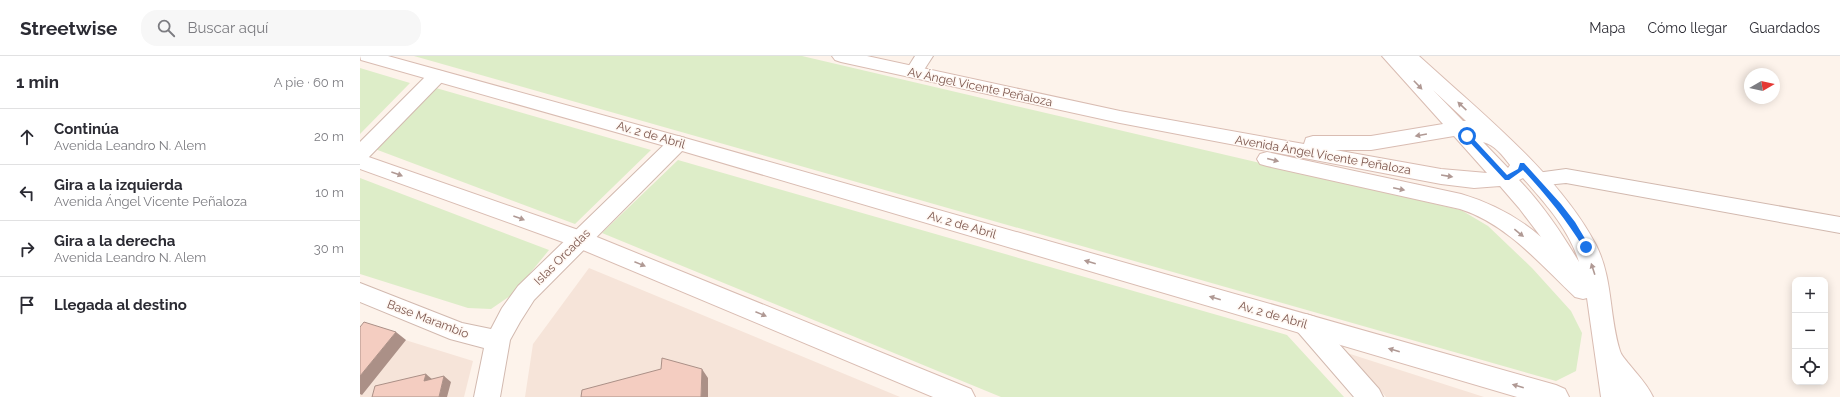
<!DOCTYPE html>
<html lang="es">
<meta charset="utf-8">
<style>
body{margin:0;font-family:Raleway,sans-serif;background:#f7f7f7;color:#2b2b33}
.controls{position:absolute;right:12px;bottom:12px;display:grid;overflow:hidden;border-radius:8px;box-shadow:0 2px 10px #0003}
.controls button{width:36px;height:36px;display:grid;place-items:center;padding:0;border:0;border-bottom:1px solid #e1e1e2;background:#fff;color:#2b2b33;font:20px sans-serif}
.compass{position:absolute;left:1384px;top:12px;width:36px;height:36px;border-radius:50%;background:#fff;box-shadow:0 2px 10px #0003;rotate:81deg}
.stop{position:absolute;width:12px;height:12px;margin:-9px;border:3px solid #1a73e8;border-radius:50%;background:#fff}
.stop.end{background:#1a73e8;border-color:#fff;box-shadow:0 1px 4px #0008}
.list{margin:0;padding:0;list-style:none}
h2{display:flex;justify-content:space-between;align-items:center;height:52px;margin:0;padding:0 16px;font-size:17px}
h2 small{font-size:13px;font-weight:400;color:#7c7c81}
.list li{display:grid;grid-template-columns:26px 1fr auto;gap:12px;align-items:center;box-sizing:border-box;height:56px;padding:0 16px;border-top:1px solid #e1e1e2}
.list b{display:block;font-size:15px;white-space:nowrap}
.list p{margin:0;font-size:13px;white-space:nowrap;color:#7c7c81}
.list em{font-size:13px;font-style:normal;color:#7c7c81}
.icon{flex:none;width:22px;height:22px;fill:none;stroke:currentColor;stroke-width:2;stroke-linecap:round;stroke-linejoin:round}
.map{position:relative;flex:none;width:1480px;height:341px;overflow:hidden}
header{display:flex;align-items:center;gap:24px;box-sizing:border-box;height:56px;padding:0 20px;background:#fff;border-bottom:1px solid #e1e1e2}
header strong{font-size:19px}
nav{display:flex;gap:22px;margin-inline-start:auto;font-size:14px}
.search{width:280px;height:36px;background:#f7f7f7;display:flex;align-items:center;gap:10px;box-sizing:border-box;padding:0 14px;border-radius:16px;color:#7c7c81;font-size:15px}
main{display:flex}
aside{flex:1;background:#fff}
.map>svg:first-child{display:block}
.residential{fill:#f6e4d9}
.green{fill:#ddedc8}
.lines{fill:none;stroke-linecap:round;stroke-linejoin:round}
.street-casing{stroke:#d2b9af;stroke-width:2}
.secondary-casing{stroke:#d9bcb2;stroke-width:2}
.street{fill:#fff;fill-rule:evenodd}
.secondary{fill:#fff;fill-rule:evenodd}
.shaded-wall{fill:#ab9087}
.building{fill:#f4cdc1;stroke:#ab9087}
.oneway{fill:#b09994}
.route{fill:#1a73e8}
.labels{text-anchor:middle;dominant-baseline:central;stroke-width:3;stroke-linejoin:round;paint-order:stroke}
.street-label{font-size:12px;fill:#7b554c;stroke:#fff8f3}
</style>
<header>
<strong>Streetwise</strong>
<div class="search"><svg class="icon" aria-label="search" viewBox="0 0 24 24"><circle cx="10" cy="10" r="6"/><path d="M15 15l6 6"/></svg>Buscar aquí</div>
<nav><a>Mapa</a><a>Cómo llegar</a><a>Guardados</a></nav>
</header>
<main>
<aside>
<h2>1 min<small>A pie · 60 m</small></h2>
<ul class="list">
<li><svg class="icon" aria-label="ahead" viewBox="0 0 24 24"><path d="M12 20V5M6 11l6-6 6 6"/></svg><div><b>Continúa</b><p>Avenida Leandro N. Alem</p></div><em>20 m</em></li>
<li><svg class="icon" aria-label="left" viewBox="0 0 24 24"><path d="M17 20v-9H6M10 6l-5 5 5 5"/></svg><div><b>Gira a la izquierda</b><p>Avenida Ángel Vicente Peñaloza</p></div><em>10 m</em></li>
<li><svg class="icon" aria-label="right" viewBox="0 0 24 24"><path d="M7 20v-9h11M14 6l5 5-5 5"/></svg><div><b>Gira a la derecha</b><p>Avenida Leandro N. Alem</p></div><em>30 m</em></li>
<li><svg class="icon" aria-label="arrive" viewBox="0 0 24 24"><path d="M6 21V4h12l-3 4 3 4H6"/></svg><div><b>Llegada al destino</b></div></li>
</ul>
</aside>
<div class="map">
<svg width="1480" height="341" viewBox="0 0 1480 341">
<rect width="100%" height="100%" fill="#fdf3eb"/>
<path class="residential" d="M229,212L540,341H165L173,288Z
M0,270L113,305L104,341H0Z
M987,297L1124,341H1026Z"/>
<path class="green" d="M54,0H442L1101,154L1128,170L1172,212L1211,255L1222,277L1216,315L1196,325Z
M0,12L50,27L0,78Z
M76,32L291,94L215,168L15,93Z
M318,104L927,279L984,341H641L242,177Z
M0,122L189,194L153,238L131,253L108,252L0,218Z"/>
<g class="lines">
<g class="street-casing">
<path id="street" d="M555,0H573L560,20L554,22L548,20L545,16Z
M77,14L84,16L86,20L84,24L7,103L0,105V86L70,16Z
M318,80L325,82L328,87L325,92L174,244L160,266L150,284L140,341H114L124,292L90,283L0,246V227L102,267L131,273L142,252L158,230L311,82Z
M1206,113L1480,161V177L1206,127L1176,130L1169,128L1166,123L1169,118Z
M946,258L955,261L1019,333L1023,341H994L937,275L934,268L937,261Z"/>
</g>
<g class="secondary-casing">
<path id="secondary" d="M0,0H28L318,80L1196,329L1205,333L1209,341H1157L312,92L1,4Z
M472,0H507L760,55L944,88L946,82L953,80H1011L1083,68L1022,0H1059C1118,54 1199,118 1236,189C1253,222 1249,260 1260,295C1261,299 1265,303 1268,307C1277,318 1287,328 1293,341H1241L1227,242L1223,243L1215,241C1180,208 1147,168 1100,153L907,110L900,108L897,103L900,98L907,96L1101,138C1131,147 1157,160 1181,181L1159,152L1140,130L1114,132L1081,128L760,67L481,6L475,4ZM1073,34L1106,65H1103ZM1094,80L1127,117L1081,113L975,94H1011ZM1123,86C1135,89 1142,99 1150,109L1148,112ZM1163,122C1185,147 1209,173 1219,206C1201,176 1183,149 1159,124Z
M0,98L227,177L611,333L615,341H573L211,189L0,113Z"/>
</g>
<use href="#street" class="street"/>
<use href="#secondary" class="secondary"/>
</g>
<path class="shaded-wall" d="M36,276L46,284L2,339L0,338V320Z
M342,313L348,322V341H341Z
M66,318L73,324L64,325Z
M84,320L91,326L87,341H79Z"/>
<path class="building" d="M4,266L36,276L0,320V271Z
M302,302L342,313L341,341H221L222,334L301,313Z
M66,318L64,325L84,320L79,341H12L15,330Z"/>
<defs><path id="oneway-solid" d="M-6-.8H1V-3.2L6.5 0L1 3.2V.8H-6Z"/></defs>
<g class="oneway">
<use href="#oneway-solid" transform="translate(1058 29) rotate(46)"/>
<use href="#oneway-solid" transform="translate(1102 50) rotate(-137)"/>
<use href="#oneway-solid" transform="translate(1061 79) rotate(170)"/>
<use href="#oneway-solid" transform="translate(913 104) rotate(14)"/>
<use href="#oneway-solid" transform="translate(37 118) rotate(20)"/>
<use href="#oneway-solid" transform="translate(1087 120) rotate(9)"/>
<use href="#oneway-solid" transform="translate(1039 133) rotate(12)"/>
<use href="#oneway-solid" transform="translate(159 162) rotate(20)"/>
<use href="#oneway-solid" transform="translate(1159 177) rotate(39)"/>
<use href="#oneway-solid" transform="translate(730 206) rotate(-164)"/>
<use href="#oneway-solid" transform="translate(280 208) rotate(22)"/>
<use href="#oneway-solid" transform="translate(1233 213) rotate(-108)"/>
<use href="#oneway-solid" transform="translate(855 242) rotate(-164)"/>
<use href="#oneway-solid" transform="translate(401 258) rotate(22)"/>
<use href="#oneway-solid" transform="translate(1034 294) rotate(-164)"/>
<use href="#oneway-solid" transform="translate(1158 330) rotate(-164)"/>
</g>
<path class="route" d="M1105,78H1109L1147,119L1158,113L1160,107H1164L1201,148L1215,166L1230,191L1229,193H1224C1207,164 1186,139 1163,114L1149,124H1145L1105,81Z"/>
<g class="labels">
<g class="street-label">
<text transform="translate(620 31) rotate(12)">Av Ángel Vicente Peñaloza</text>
<text transform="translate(291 79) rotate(16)">Av. 2 de Abril</text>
<text transform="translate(963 99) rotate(10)">Avenida Ángel Vicente Peñaloza</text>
<text transform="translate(602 169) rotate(16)">Av. 2 de Abril</text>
<text transform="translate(202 201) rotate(-45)">Islas Orcadas</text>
<text transform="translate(913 259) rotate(16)">Av. 2 de Abril</text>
<text transform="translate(68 263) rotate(21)">Base Marambio</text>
</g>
</g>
</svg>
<div class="controls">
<button>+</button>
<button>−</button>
<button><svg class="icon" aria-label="locate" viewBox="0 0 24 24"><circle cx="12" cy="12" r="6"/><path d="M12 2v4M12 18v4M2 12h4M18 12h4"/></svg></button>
</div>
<svg class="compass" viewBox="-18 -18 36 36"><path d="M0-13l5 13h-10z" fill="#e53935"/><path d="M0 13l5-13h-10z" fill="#7c7c81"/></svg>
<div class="stop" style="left:1107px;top:80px"></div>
<div class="stop end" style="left:1226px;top:191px"></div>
</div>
</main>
